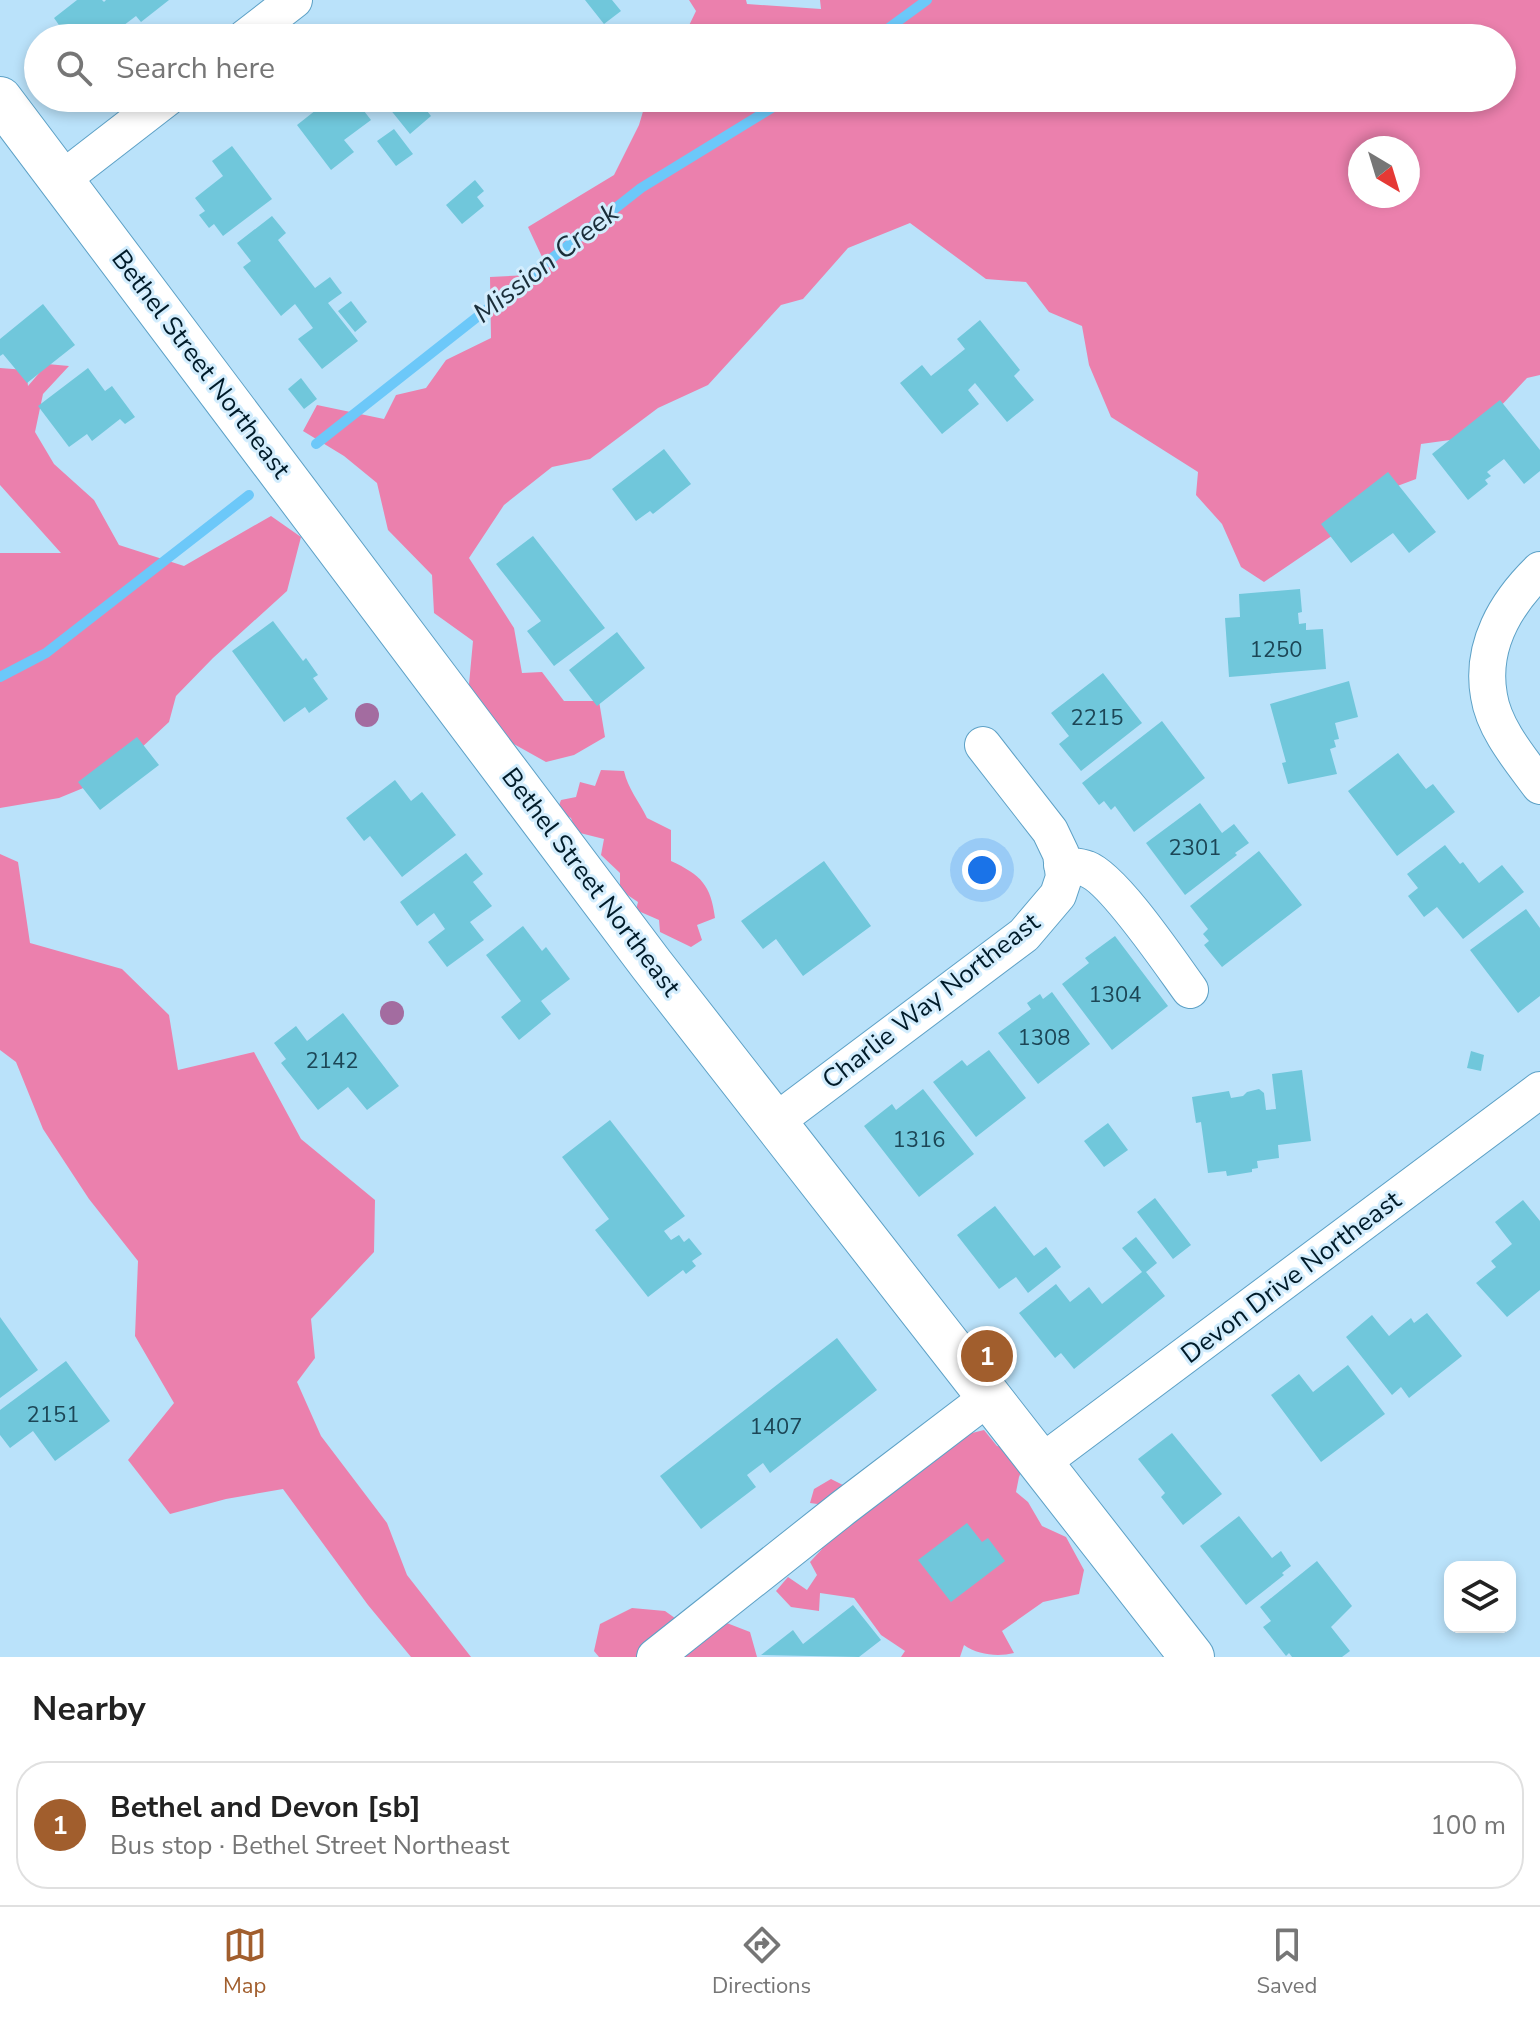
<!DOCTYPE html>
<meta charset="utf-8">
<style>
body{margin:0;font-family:"Nunito Sans",sans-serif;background:#f6f6f6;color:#222}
.controls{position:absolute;right:24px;bottom:24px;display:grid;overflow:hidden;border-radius:16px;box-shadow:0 4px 12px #0003}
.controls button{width:72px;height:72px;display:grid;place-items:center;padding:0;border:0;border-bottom:2px solid #e0e0e0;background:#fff;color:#222;font:40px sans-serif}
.compass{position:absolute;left:1348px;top:136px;width:72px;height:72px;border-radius:50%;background:#fff;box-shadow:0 4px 12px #0003;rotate:142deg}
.you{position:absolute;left:982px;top:870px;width:28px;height:28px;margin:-20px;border:6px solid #fff;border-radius:50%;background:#1a73e8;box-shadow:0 0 0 12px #1a73e833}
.badge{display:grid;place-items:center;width:52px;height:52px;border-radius:50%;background:#a15e2d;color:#fff;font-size:26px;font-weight:700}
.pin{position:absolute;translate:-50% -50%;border:4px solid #fff;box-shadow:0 2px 8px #0006}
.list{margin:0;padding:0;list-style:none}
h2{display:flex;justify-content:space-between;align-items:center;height:104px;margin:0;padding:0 32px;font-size:34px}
h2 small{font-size:26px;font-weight:400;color:#767676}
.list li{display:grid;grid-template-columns:52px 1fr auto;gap:24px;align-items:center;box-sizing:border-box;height:128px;margin:0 16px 16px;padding:0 16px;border:2px solid #e0e0e0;border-radius:32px}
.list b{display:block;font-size:30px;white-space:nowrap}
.list p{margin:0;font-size:26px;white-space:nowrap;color:#767676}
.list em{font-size:26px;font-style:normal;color:#767676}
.icon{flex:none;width:44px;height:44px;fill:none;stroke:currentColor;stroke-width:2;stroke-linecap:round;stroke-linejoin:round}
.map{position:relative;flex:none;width:1540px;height:1657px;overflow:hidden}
.search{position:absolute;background:#fff;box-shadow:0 4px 12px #0003;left:24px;right:24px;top:24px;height:88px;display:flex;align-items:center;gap:20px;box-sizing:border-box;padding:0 28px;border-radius:44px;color:#767676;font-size:30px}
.sheet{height:248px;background:#fff}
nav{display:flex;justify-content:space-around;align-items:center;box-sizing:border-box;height:112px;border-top:2px solid #e0e0e0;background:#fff;font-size:22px;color:#767676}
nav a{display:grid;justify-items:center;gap:4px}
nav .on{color:#a15e2d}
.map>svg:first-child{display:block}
.forest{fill:#eb80ad;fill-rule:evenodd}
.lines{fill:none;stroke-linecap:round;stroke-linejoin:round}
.stream{stroke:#6cc8f9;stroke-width:10}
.building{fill:#70c7db}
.minor-casing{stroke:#5da1c6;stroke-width:38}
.tertiary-casing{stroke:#5da1c6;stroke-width:46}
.minor{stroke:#fff;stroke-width:36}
.tertiary{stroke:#fff;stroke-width:44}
.tree{fill:#a36ca0}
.labels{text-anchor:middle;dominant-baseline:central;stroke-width:6;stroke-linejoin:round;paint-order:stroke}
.number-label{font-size:22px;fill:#1c4656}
.street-label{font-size:26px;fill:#001b29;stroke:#d3edfd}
.water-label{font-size:28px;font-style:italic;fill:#1a2e3a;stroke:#d3edfd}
</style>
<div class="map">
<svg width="1540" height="1657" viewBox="0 0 1540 1657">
<rect width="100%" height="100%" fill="#bae2fa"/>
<path class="forest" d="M689,0H746L747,4L821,9L820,0H1540V375L1527,378L1472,437L1421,444L1416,479L1376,494L1339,531L1264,582L1241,567L1222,524L1196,495L1198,472L1111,417L1089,365L1082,326L1049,312L1026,282L986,279L910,223L848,248L803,299L781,305L708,385L658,408L590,459L552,467L504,505L469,558L514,628L522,673L542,672L564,701H599L605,737L574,755L546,762L503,738L468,695L473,641L434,613L432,575L388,530L377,483L344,456L303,431L317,405L384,419L396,395L426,388L446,360L491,338L490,277L550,274L528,227L614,175L639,125L647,98H1502V38H683L696,11ZM1360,148H1408V196H1360Z
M47,364L69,366L43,394L35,432L54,464L94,500L119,545L184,566L271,516L301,537L287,591L213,658L176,696L169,722L110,777L59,798L0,808V553H61L0,485V368L26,370L28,386Z
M601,770L624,771C628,789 639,801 647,818L671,830V861C701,875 711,885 715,918L697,925L702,940L691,947L660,932L659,920L636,910L638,902L620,890V873L601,855L604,839L576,832L571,818L557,811L561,800L576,797L580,782L595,786Z
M0,854L18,862L30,943L122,969L169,1015L178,1070L254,1052L301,1139L375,1200L374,1252L311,1319L315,1358L297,1382L321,1436L387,1523L407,1575L471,1657H411L368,1605L283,1489L226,1499L170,1514L128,1460L174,1403L135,1336L138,1261L89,1199L43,1129L16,1062L0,1050Z
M984,1430L997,1446L1011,1448L1025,1463L1019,1477L1016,1492L1028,1502L1042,1526L1066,1537L1084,1570L1079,1594L1043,1602L1002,1631L1014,1653C998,1657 978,1655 964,1645L960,1657H901L905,1651L881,1635L854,1598L820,1593L819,1611L791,1607L776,1591L788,1577L807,1590L817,1575L810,1562L822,1549L814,1544L825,1505L810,1503L814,1489L831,1479L843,1485L834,1506L948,1439Z
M632,1608L665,1611L682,1623L719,1620L750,1632L757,1657H599L594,1651L600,1624Z"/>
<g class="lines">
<path class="stream" d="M875,38L927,0
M316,444L641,188L788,98
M0,677L46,653L249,495"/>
</g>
<path class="building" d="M77,0H102L104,2L106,0H169L141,22L136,16L107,38H61L59,36L64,32L54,18Z
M585,0H612L621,11L604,24Z
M318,98H354L371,120L344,140L354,152L331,170L297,125L316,110L311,104Z
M381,98H417L431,116L410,134Z
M394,129L413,154L396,166L377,141Z
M232,146L272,199L223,236L214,224L209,228L199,215L205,211L195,198L223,176L212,161Z
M475,180L484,191L477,197L484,206L462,224L446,205Z
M272,216L286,233L278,240L315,288L330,277L342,293L328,303L358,341L322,369L298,339L313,328L295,304L281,316L243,267L251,261L237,243Z
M351,301L367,322L355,332L338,311Z
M43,304L75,345L27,383L3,354L0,356V339Z
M980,320L1020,370L1014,376L1034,400L1007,422L975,383L968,390L979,404L942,434L900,383L922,365L931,376L950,361L965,349L957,339Z
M88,368L105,391L112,386L135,417L125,424L120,419L92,441L87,434L69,447L38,406Z
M301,378L317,399L304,409L288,389Z
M1500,400L1540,450V471L1524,484L1504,459L1487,472L1491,476L1485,480L1488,484L1468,500L1432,454Z
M664,449L691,484L653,514L650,511L636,521L612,489Z
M1388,472L1436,532L1409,553L1393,533L1351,563L1321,524Z
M533,536L605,628L554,666L527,631L541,621L496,564Z
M1300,589L1302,612L1298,613L1299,624L1306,623V630L1323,629L1326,669L1229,677L1225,618L1240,617L1239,594Z
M273,621L303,661L306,658L318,675L313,678L328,699L309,713L305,707L284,722L232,651Z
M617,632L645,668L597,706L569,670Z
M1103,673L1142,723L1081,771L1059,744L1069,736L1051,713Z
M1349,681L1358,717L1335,723L1339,739L1334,740L1336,747L1330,749L1337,774L1288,784L1282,763L1286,762L1270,704Z
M1162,721L1205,778L1134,832L1115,806L1111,810L1104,801L1099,805L1082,783Z
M137,737L159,765L100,810L78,782Z
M1398,753L1426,789L1433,784L1455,812L1397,856L1348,791Z
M395,780L411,801L422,792L456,835L402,877L370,836L364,841L346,818Z
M1200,803L1222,833L1234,824L1249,843L1235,853L1237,855L1185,895L1146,843Z
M1445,845L1460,864L1463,862L1479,883L1502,865L1524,892L1463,939L1437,907L1424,917L1408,896L1418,888L1407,874Z
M1259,851L1302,905L1222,967L1204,945L1209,941L1203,934L1208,929L1190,906Z
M466,853L483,874L473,882L492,906L470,922L484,940L447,967L428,942L445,929L434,913L417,926L400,902Z
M824,861L871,926L803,976L776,939L763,949L741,921Z
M1526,909L1540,928V996L1518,1013L1470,950Z
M523,926L542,951L546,947L570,979L541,1001L551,1014L519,1040L501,1017L521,1001L486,955Z
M1115,936L1168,1006L1112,1050L1062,984L1089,963L1085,958Z
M1052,992L1090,1044L1038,1084L998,1033L1031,1009L1027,1003L1040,994L1043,999Z
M343,1013L399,1086L367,1110L348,1087L318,1110L281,1063L286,1059L274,1043L296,1026L307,1041Z
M989,1050L1026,1098L976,1137L933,1082L962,1060L967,1066Z
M1471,1051L1484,1055L1481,1071L1467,1068Z
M1302,1070L1311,1141L1278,1145L1279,1158L1257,1161L1258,1168L1252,1169V1172L1227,1176L1226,1171L1208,1173L1201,1122L1196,1123L1192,1097L1229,1091L1231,1098L1243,1096L1247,1092L1259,1089L1264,1093L1266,1110L1276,1109L1272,1074Z
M923,1089L974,1154L919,1197L864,1126L892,1104L896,1110Z
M610,1120L685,1216L664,1231L671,1240L679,1235L684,1242L689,1238L702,1254L692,1261L696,1266L686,1274L683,1270L648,1297L595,1230L609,1219L562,1157Z
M1108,1123L1128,1150L1104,1167L1084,1141Z
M1155,1198L1191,1245L1173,1259L1137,1212Z
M1523,1200L1540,1221V1290L1507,1317L1476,1283L1496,1267L1491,1261L1512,1244L1495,1222Z
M995,1206L1034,1256L1046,1247L1061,1267L1028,1293L1016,1277L999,1289L957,1235Z
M1136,1237L1157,1263L1146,1272L1165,1296L1074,1369L1061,1353L1055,1358L1019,1313L1056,1284L1070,1302L1089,1287L1102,1304L1142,1272L1122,1248Z
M1427,1313L1462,1356L1409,1398L1401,1387L1392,1395L1346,1337L1372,1315L1389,1336L1411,1318L1414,1323Z
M0,1317L38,1370L0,1398Z
M837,1338L877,1390L770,1473L763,1463L747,1475L756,1487L701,1529L660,1476Z
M66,1361L110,1421L55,1461L33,1431L10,1448L0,1435V1410Z
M1348,1365L1385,1414L1321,1462L1271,1395L1299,1374L1313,1392Z
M1172,1433L1222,1494L1183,1525L1161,1497L1165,1493L1138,1459Z
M1239,1516L1272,1558L1281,1551L1291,1566L1282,1573L1284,1575L1246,1605L1200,1546Z
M967,1523L982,1542L988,1538L1005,1561L951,1602L918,1560Z
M1317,1561L1352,1606L1331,1627L1350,1651L1342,1657H1292L1289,1653L1286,1656L1263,1627L1271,1621L1260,1607Z
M853,1605L881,1640L859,1657L761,1655L793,1630L803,1644Z"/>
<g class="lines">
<g class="minor-casing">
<path id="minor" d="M245,38L294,0
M61,180L167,98
M1540,570C1506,603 1480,646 1489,696C1494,729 1521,760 1540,786
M1062,865C1070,866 1080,866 1087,869C1114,879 1171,964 1190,990
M775,1122L1024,935L1058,895L1064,877L1061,854L1050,831L983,745
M1041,1463L1540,1090
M655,1657L843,1508L990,1396"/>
</g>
<g class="tertiary-casing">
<path id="tertiary" d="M0,99L651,964L1192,1657"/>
</g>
<use href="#minor" class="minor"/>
<use href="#tertiary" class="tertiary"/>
</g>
<g class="tree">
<circle cx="367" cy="715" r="12"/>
<circle cx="392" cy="1013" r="12"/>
</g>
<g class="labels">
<g class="number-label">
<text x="1276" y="650">1250</text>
<text x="1097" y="718">2215</text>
<text x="1195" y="848">2301</text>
<text x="1115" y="995">1304</text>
<text x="1044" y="1038">1308</text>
<text x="332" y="1061">2142</text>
<text x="919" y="1140">1316</text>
<text x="53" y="1415">2151</text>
<text x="776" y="1427">1407</text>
</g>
<g class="street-label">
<text transform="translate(201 364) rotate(53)">Bethel Street Northeast</text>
<text transform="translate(591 882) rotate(53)">Bethel Street Northeast</text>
<text transform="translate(931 1001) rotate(-38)">Charlie Way Northeast</text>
<text transform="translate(1291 1277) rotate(-37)">Devon Drive Northeast</text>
</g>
<g class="water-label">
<text transform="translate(546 263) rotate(-38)">Mission Creek</text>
</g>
</g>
</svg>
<div class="controls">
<button><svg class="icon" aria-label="layers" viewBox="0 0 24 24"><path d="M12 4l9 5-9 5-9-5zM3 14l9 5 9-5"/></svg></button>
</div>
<svg class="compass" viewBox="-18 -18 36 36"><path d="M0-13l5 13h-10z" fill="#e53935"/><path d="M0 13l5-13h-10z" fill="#767676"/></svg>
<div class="you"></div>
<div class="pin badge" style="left:987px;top:1356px">1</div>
<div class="search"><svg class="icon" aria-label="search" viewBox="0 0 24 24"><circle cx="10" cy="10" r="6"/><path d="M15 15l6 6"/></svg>Search here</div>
</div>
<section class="sheet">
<h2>Nearby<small></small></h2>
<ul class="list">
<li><span class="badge">1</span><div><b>Bethel and Devon [sb]</b><p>Bus stop · Bethel Street Northeast</p></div><em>100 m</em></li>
</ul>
</section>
<nav>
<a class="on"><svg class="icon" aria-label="map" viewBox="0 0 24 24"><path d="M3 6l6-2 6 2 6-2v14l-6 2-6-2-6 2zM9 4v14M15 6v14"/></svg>Map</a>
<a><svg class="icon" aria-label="directions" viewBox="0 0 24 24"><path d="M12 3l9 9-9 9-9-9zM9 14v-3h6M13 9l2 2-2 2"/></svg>Directions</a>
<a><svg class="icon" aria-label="saved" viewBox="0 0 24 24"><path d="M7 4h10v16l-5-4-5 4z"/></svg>Saved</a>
</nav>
